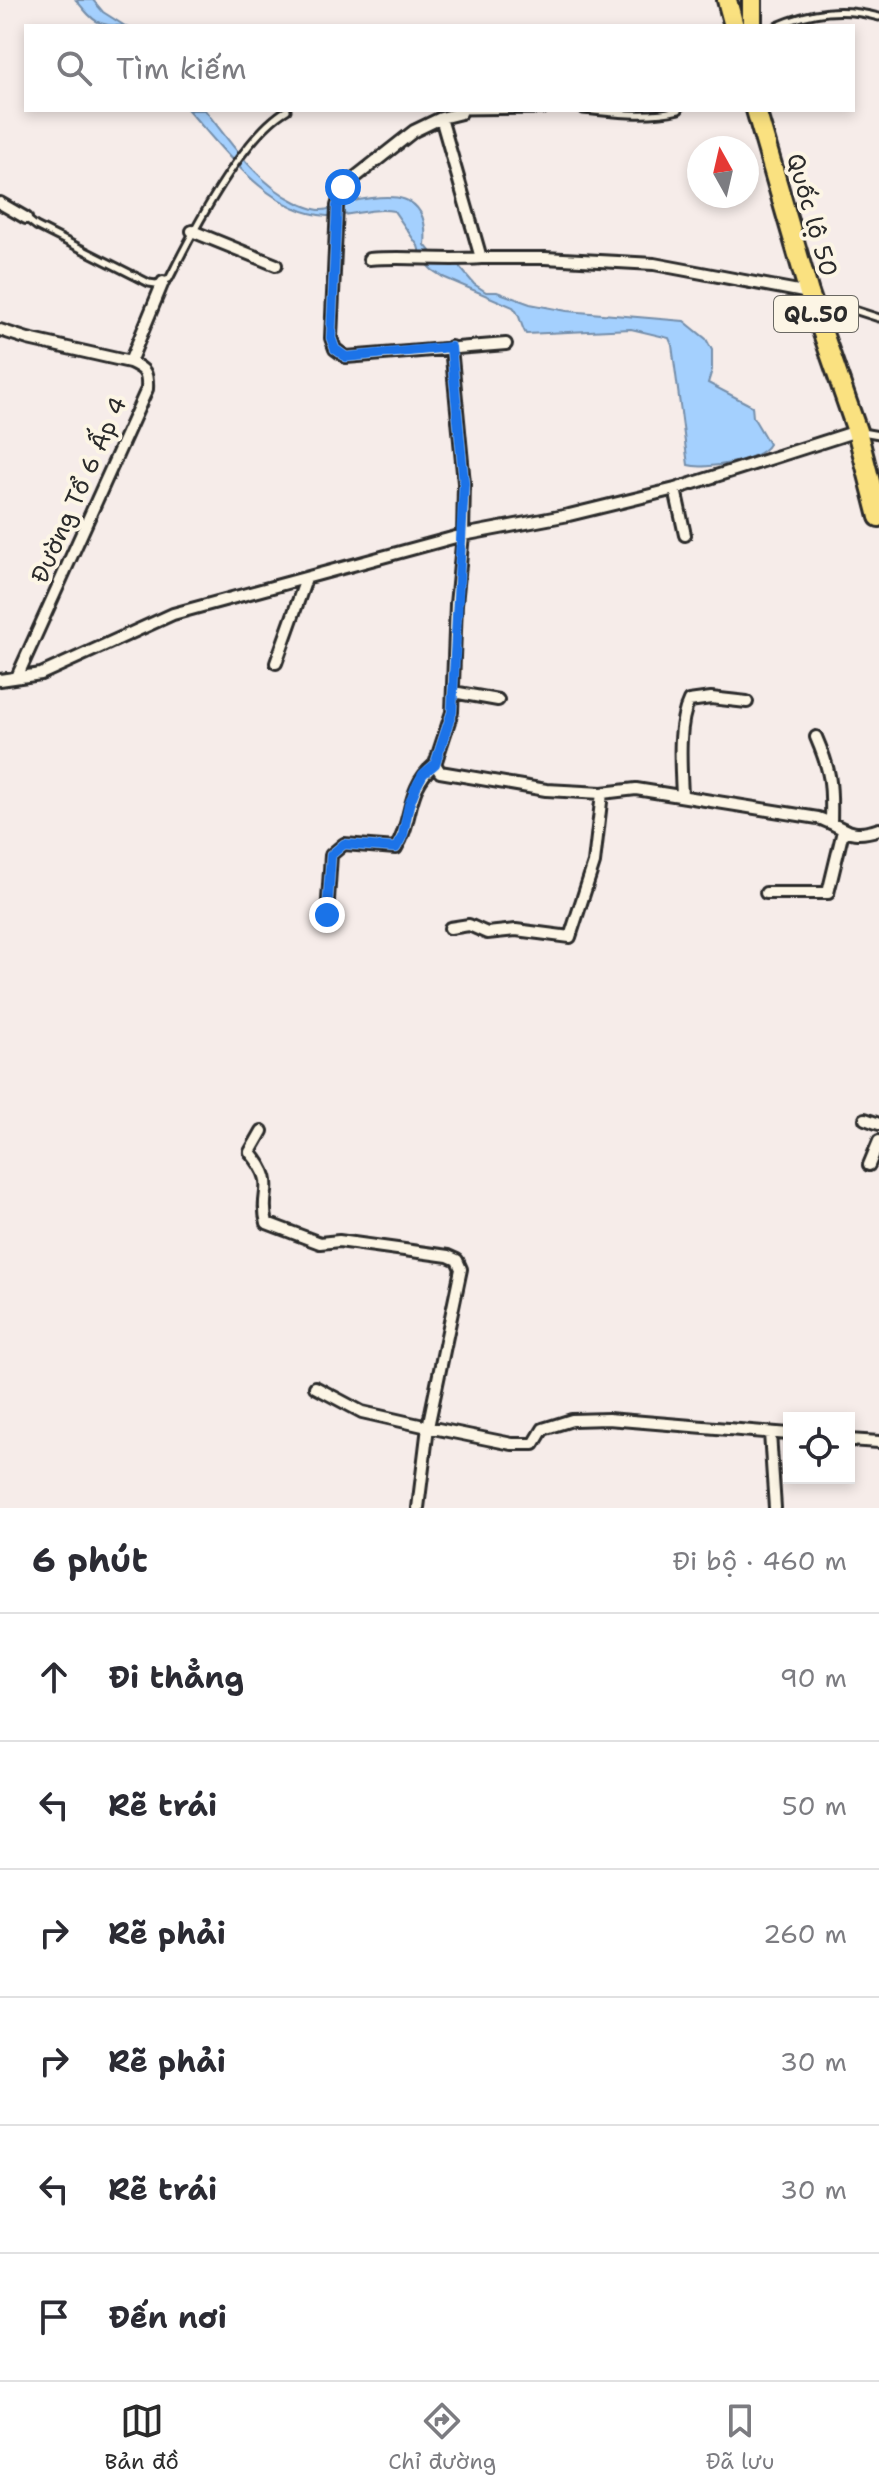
<!DOCTYPE html>
<html lang="vi">
<meta charset="utf-8">
<style>
body{margin:0;font-family:"Shantell Sans",sans-serif;background:#f7f7f7;color:#2b2b33}
.controls{position:absolute;right:24px;bottom:24px;display:grid;overflow:hidden;border-radius:0px;box-shadow:0 4px 12px #0003}
.controls button{width:72px;height:72px;display:grid;place-items:center;padding:0;border:0;border-bottom:2px solid #e1e1e2;background:#fff;color:#2b2b33;font:40px sans-serif}
.compass{position:absolute;left:687px;top:136px;width:72px;height:72px;border-radius:50%;background:#fff;box-shadow:0 4px 12px #0003;rotate:352deg}
.stop{position:absolute;width:24px;height:24px;margin:-18px;border:6px solid #1a73e8;border-radius:50%;background:#fff}
.stop.end{background:#1a73e8;border-color:#fff;box-shadow:0 2px 8px #0008}
.list{margin:0;padding:0;list-style:none}
h2{display:flex;justify-content:space-between;align-items:center;height:104px;margin:0;padding:0 32px;font-size:34px}
h2 small{font-size:26px;font-weight:400;color:#7c7c81}
.list li{display:grid;grid-template-columns:52px 1fr auto;gap:24px;align-items:center;box-sizing:border-box;height:128px;padding:0 32px;border-top:2px solid #e1e1e2}
.list b{display:block;font-size:30px;white-space:nowrap}
.list em{font-size:26px;font-style:normal;color:#7c7c81}
.icon{flex:none;width:44px;height:44px;fill:none;stroke:currentColor;stroke-width:2;stroke-linecap:round;stroke-linejoin:round}
.map{position:relative;flex:none;width:879px;height:1508px;overflow:hidden}
.search{position:absolute;background:#fff;box-shadow:0 4px 12px #0003;left:24px;right:24px;top:24px;height:88px;display:flex;align-items:center;gap:20px;box-sizing:border-box;padding:0 28px;border-radius:0px;color:#7c7c81;font-size:30px}
.sheet{height:872px;background:#fff}
nav{display:flex;justify-content:space-around;align-items:center;box-sizing:border-box;height:112px;border-top:2px solid #e1e1e2;background:#fff;font-size:22px;color:#7c7c81}
nav a{display:grid;justify-items:center;gap:4px}
nav .on{color:#2b2b2b}
.map>svg:first-child{display:block}
.water{fill:#a4d0fe;stroke:#748eaa;stroke-width:2}
.lines{fill:none;stroke-linecap:round;stroke-linejoin:round}
.service-casing{stroke:#2b2b2b;stroke-width:11}
.minor-casing{stroke:#2b2b2b;stroke-width:16}
.trunk-casing{stroke:#2b2b2b;stroke-width:24}
.service{stroke:#fcf5e5;stroke-width:5}
.minor{stroke:#fcf5e5;stroke-width:10}
.trunk{stroke:#fae180;stroke-width:18}
.route{stroke:#1a73e8;stroke-width:10}
.labels{text-anchor:middle;dominant-baseline:central;stroke-width:8;stroke-linejoin:round;paint-order:stroke}
.shield{fill:#fcf5e5;stroke:#6a6863;stroke-width:2}
.shield-label{font-size:22px;font-weight:bold;fill:#2b2b2b}
.street-label{font-size:24px;fill:#2b2b2b;stroke:#fcf5e5}
</style>
<div class="map">
<svg width="879" height="1508" viewBox="0 0 879 1508">
<rect width="100%" height="100%" fill="#f6ece9"/>
<filter id="ink" filterUnits="userSpaceOnUse"><feTurbulence type="fractalNoise" baseFrequency=".0125" numOctaves="2"/><feDisplacementMap in="SourceGraphic" scale="16" xChannelSelector="R" yChannelSelector="G"/><feConvolveMatrix kernelMatrix="1 2 1 2 8 2 1 2 1" color-interpolation-filters="sRGB"/></filter>
<g filter="url(#ink)">
<path class="water" d="M76,0H93L103,12L125,26C96,26 94,22 76,0Z
M188,110H205C230,142 258,184 296,202C302,205 312,209 319,210C329,211 340,205 349,202C391,193 430,190 425,245L439,262L458,265L474,284L486,292H497L530,304L567,311L684,321L706,339L712,350V370L708,383L752,406L753,417L769,444C760,461 706,470 688,465L672,345L669,338L631,329L526,334C520,325 521,315 513,307L443,277L432,270L422,260L418,246L394,211C370,207 350,217 327,216C268,212 224,150 188,110Z"/>
<g class="lines">
<g class="service-casing">
<path id="service" d="M777,26C812,11 842,7 879,17
M583,110C615,113 647,118 679,110
M460,111L544,110
M27,219L36,226L149,283L156,284L169,279C192,233 243,135 287,110
M822,313L848,308L879,318
M862,432L879,435"/>
</g>
<g class="minor-casing">
<path id="minor" d="M461,113L441,118L414,131L343,187L337,206L331,338L335,349L346,357L506,344
M441,118L481,258H545L654,264L809,293
M0,203L26,218
M192,231L276,265
M369,259C406,256 443,261 481,258
M0,330L28,339L130,362C145,369 148,372 147,389L17,677
M451,347L464,483L463,535L456,604L452,712L435,764L440,772L546,790L602,793L636,789L818,818C844,826 848,840 879,829
M130,362L163,282
M675,489L685,535
M276,663L306,579
M0,680L41,674L173,614L463,535L569,515L675,489L857,431
M453,692L498,700
M816,737C831,772 832,784 831,822
M682,796C681,769 677,725 689,701L711,698L747,702
M766,893H828L843,831
M327,915L331,855L344,844L396,848C414,819 405,789 435,764
M450,928L469,925L487,933L516,930L570,937L594,863L602,793
M865,1119L879,1124
M262,1131L250,1152C280,1187 258,1191 267,1223L320,1243L339,1241L448,1256L457,1260L461,1269L428,1427L362,1412L315,1387
M869,1165L879,1141
M770,1433L775,1508
M849,1440L879,1442
M418,1508L428,1427L512,1444H534L543,1429L572,1420L608,1419L789,1434"/>
</g>
<g class="trunk-casing">
<path id="trunk" d="M727,0L734,26
M752,26V0
M756,110L809,293L857,431L879,517"/>
</g>
<use href="#service" class="service"/>
<use href="#minor" class="minor"/>
<use href="#trunk" class="trunk"/>
</g>
</g>
<g class="lines" filter="url(#ink)">
<path class="route" d="M327,915L331,855L344,844L396,848L403,835L409,805L416,787L423,774L435,764L452,712L464,483L451,347L346,357L335,349L331,338L337,206L343,187"/>
</g>
<g class="labels">
<rect class="shield" x="774" y="296" width="84" height="36" rx="6"/>
<g class="shield-label">
<text x="816" y="314">QL.50</text>
</g>
<g class="street-label">
<text transform="translate(812 215) rotate(74)">Quốc lộ 50</text>
<text transform="translate(79 490) rotate(-66)">Đường Tổ 6 Ấp 4</text>
</g>
</g>
</svg>
<div class="controls">
<button><svg class="icon" aria-label="locate" viewBox="0 0 24 24"><circle cx="12" cy="12" r="6"/><path d="M12 2v4M12 18v4M2 12h4M18 12h4"/></svg></button>
</div>
<svg class="compass" viewBox="-18 -18 36 36"><path d="M0-13l5 13h-10z" fill="#e53935"/><path d="M0 13l5-13h-10z" fill="#7c7c81"/></svg>
<div class="stop" style="left:343px;top:187px"></div>
<div class="stop end" style="left:327px;top:915px"></div>
<div class="search"><svg class="icon" aria-label="search" viewBox="0 0 24 24"><circle cx="10" cy="10" r="6"/><path d="M15 15l6 6"/></svg>Tìm kiếm</div>
</div>
<section class="sheet">
<h2>6 phút<small>Đi bộ · 460 m</small></h2>
<ul class="list">
<li><svg class="icon" aria-label="ahead" viewBox="0 0 24 24"><path d="M12 20V5M6 11l6-6 6 6"/></svg><div><b>Đi thẳng</b></div><em>90 m</em></li>
<li><svg class="icon" aria-label="left" viewBox="0 0 24 24"><path d="M17 20v-9H6M10 6l-5 5 5 5"/></svg><div><b>Rẽ trái</b></div><em>50 m</em></li>
<li><svg class="icon" aria-label="right" viewBox="0 0 24 24"><path d="M7 20v-9h11M14 6l5 5-5 5"/></svg><div><b>Rẽ phải</b></div><em>260 m</em></li>
<li><svg class="icon" aria-label="right" viewBox="0 0 24 24"><path d="M7 20v-9h11M14 6l5 5-5 5"/></svg><div><b>Rẽ phải</b></div><em>30 m</em></li>
<li><svg class="icon" aria-label="left" viewBox="0 0 24 24"><path d="M17 20v-9H6M10 6l-5 5 5 5"/></svg><div><b>Rẽ trái</b></div><em>30 m</em></li>
<li><svg class="icon" aria-label="arrive" viewBox="0 0 24 24"><path d="M6 21V4h12l-3 4 3 4H6"/></svg><div><b>Đến nơi</b></div></li>
</ul>
</section>
<nav>
<a class="on"><svg class="icon" aria-label="map" viewBox="0 0 24 24"><path d="M3 6l6-2 6 2 6-2v14l-6 2-6-2-6 2zM9 4v14M15 6v14"/></svg>Bản đồ</a>
<a><svg class="icon" aria-label="directions" viewBox="0 0 24 24"><path d="M12 3l9 9-9 9-9-9zM9 14v-3h6M13 9l2 2-2 2"/></svg>Chỉ đường</a>
<a><svg class="icon" aria-label="saved" viewBox="0 0 24 24"><path d="M7 4h10v16l-5-4-5 4z"/></svg>Đã lưu</a>
</nav>
